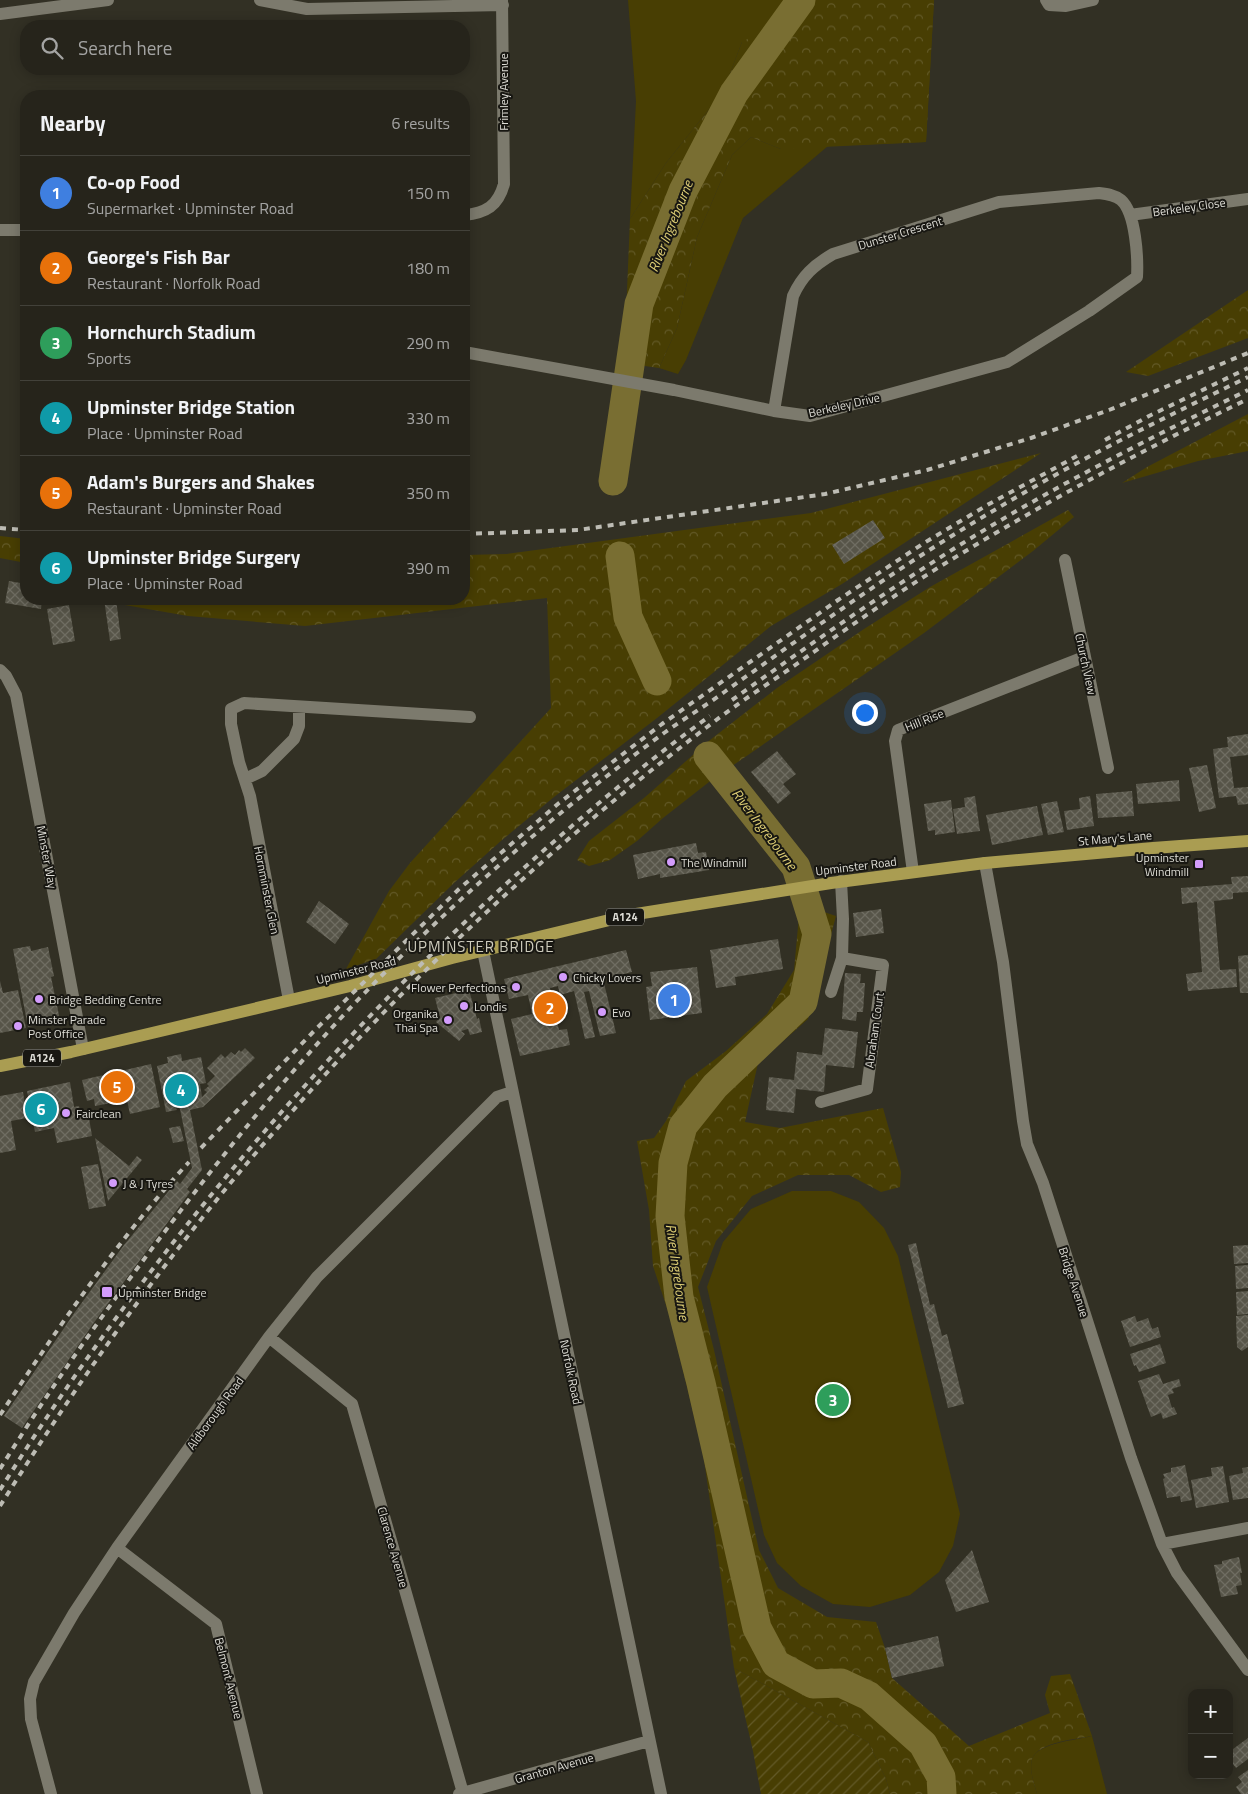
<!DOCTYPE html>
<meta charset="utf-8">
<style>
body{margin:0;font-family:"Titillium Web",sans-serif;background:#2e2c24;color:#f1f3f6}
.controls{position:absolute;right:15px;bottom:15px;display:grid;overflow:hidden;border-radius:10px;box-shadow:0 2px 12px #0003}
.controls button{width:45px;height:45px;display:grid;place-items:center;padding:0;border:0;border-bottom:1px solid #42413a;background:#26241b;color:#f1f3f6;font:25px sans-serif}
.you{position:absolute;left:864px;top:712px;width:18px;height:18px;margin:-12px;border:4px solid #fff;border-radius:50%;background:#1a73e8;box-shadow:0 0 0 8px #1a73e833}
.badge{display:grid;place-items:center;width:32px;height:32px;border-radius:50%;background:#b45309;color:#fff;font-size:16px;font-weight:700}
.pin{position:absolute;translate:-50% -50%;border:2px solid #fff;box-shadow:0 1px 5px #0006}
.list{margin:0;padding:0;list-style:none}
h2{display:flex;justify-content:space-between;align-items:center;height:65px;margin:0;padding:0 20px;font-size:21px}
h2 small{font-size:16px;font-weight:400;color:#a4a4a3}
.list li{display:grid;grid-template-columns:32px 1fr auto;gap:15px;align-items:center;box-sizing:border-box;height:75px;padding:0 20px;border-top:1px solid #42413a}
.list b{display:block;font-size:19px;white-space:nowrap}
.list p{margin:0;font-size:16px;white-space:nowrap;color:#a4a4a3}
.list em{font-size:16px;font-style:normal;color:#a4a4a3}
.icon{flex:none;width:28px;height:28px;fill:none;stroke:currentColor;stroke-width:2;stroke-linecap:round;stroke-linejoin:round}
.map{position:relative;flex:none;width:1248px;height:1794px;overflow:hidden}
.search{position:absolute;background:#26241b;box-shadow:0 2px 12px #0003;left:20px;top:20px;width:450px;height:55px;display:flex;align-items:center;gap:12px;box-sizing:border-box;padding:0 18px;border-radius:20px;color:#a4a4a3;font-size:19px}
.panel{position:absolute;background:#26241b;box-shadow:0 2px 12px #0003;left:20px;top:90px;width:450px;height:515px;border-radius:20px}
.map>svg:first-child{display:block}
.grass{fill:#483e03}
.forest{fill:url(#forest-crowns)}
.garden{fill:url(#garden-furrows)}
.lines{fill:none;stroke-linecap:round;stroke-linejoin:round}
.river{stroke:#796e32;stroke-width:29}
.building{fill:url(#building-cross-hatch)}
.minor{stroke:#7c7a6d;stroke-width:12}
.major{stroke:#aa9d52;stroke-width:12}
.rail{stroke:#bdbcb4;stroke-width:4;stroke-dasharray:6 6;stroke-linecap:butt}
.poi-dot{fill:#d39cfc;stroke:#181712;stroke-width:2}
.labels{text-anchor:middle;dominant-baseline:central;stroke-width:4;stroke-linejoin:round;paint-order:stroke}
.shield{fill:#181712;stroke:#a3a29b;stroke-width:1}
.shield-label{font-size:11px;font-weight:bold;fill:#deddd6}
.street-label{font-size:12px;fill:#deddd6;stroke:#181712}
.poi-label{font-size:12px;fill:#deddd6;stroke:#181712;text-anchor:start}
.water-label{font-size:14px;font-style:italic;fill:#ddcd74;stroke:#181712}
.quarter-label{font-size:15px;letter-spacing:1px;fill:#ceccbd;stroke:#181712}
</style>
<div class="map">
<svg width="1248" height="1794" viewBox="0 0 1248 1794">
<defs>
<pattern id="forest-crowns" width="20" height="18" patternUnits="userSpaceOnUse" patternTransform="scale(1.25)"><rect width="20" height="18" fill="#483e03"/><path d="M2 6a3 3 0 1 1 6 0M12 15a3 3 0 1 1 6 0" fill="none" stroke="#625927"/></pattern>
<pattern id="garden-furrows" width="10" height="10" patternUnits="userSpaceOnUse" patternTransform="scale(1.25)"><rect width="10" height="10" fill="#483e03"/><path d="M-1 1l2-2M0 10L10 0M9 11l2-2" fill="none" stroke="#625927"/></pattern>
<pattern id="building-cross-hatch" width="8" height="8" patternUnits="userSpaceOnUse" patternTransform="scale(1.25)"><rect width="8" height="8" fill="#575549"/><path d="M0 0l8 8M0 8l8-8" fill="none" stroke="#6f6d62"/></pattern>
</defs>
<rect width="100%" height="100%" fill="#323024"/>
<path class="grass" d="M628,0H934L926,142L828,146L743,218L686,360L678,374L659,368L677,328L697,237L732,155L751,137L781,149L742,42L723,92L666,163L630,219L636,101Z
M792,1191H831L859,1202L884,1228L898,1256L960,1514L953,1546L939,1572L910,1595L870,1607L833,1604L801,1586L777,1563L764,1535L707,1287L723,1242L751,1209Z
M1092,1736L1107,1794H1037C1034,1783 1029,1770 1032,1759C1037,1743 1077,1740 1092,1736Z"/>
<path class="forest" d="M789,0H934L926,142L781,149L751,137L732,155L697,237L677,328L659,368L624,363L630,219L666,163L723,92L742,42L784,17Z
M1248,290V338L1148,376L1126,372Z
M1248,414V451L1198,461L1122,483L1147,467Z
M1041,453L842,584L771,626L657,718L554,797L502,840L454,883L376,959L346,969L389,891L410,863L551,708L547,598L305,626L188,616L119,604L118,599H464V555L507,554L811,513Z
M1068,510L1074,517L1033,551L924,633L709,782L663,818L637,841L610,860L589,866L577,860L589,841L644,798L710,740L777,688L864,629L930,587Z
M0,536L26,539V563L0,558Z
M818,910L836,916L808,1019L758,1063L745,1122L780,1128L883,1108L901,1172L900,1187L881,1192L849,1175H798L752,1196L716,1241L698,1287L714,1350L759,1550L778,1588L827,1617L876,1622L885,1648L892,1678L969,1746L1050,1713L1045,1695L1051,1676L1070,1674L1092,1736C1077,1739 1038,1742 1032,1759C1029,1770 1034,1783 1037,1794H890L886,1779L868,1742L734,1668L703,1453L670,1317L653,1266L649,1210L637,1141L654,1138L666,1121L686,1081L726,1051L767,1014L794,970L799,916Z"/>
<path class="garden" d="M734,1668L868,1742L886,1779L890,1794H761L753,1751Z"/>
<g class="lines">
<path class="river" d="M613,481L639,304L683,191L734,93L801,0
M620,556L628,617L657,681
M708,756L796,867L817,934L803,1002L715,1086L683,1126L673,1163L670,1216L679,1297L701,1383L757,1628L776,1664L813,1684L841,1683L869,1696L923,1744L941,1777L942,1794"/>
</g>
<path class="building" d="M873,520L885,538L844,564L832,545Z
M9,581L26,584V599H42L41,609L5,603Z
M104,599H116L121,639L110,641Z
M69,605L75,641L53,645L47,609Z
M1248,734V755L1230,757L1234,788L1248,787V804L1238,805L1236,796L1219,798L1213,749L1228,747L1227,737Z
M777,751L796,774L783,784L791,793L778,804L751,772Z
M1207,765L1216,808L1199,812L1189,768Z
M1179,780L1180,801L1138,804L1136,784Z
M1132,791L1134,816L1098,818L1096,794Z
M975,796L980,831L957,834L953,809L965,807L964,798Z
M1090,796L1094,826L1067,830L1064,811L1080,809L1079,798Z
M951,800L955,832L935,835V830L928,831L924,804Z
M1057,801L1064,832L1048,835L1041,804Z
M1037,806L1043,835L992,845L986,815Z
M696,843L698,853L706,852L709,870L660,878V874L638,879L633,855Z
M1248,876V892L1233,893V899L1214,901L1220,970L1236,969L1237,987L1188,991L1186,974L1202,972L1197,902L1182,904L1181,888L1232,884L1231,877Z
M319,901L349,924L335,944L306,922Z
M881,909L884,933L856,937L853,913Z
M778,939L783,969L735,977L736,985L716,988L710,950Z
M30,946L31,951L48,947L54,976L51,977L60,1020L28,1027L13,949Z
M626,950L632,972L603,979L616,1033L600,1036L589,991L584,992L595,1037L585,1039L574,991L560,995L558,986L550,988L559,1030L567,1029L570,1045L520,1056L511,1019L532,1014L528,995L509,999L504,979Z
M1248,955V993H1240L1238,956Z
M697,967L702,1013L650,1020L646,987L652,986L650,972Z
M845,973L861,974L860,983H865L863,1012H857L856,1021L842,1019Z
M0,981L3,993L18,990L26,1028L0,1033Z
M469,990L477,1019L479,1018L482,1032L470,1035L468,1029L461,1031L465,1034L459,1041L436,1022L440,1017L435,998Z
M825,1028L858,1032L854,1068L826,1065L824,1092L796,1089L794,1113L766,1110L769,1077L794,1080L797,1052L822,1055Z
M245,1048L255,1058L203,1107L190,1110L202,1170L187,1189L190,1192L93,1324L22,1428L4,1416L75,1312L124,1245L177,1181L180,1184L192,1168L180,1109L174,1103L177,1110L166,1112L157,1066L168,1063L167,1057L181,1054L182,1061L201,1057L206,1083L200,1084L202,1097L207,1092L204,1090L209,1086L207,1084L215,1076L207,1068L221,1054L225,1058L231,1052L235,1055L239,1050L241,1052Z
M151,1064L160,1107L130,1114L127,1100L95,1106L94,1099L87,1101L82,1080Z
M70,1082L74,1107L79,1106L82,1119L89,1118L92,1136L57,1143L54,1128L35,1132L27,1091Z
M23,1092L27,1118L11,1121L16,1150L0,1153V1096Z
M180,1126L184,1141L173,1143L169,1128Z
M95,1138L129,1166L137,1156L142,1160L108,1201Z
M98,1164L106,1206L89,1209L81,1167Z
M916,1243L930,1305L934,1304L942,1336L947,1334L964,1404L948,1408L908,1245Z
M1248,1245V1263L1234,1264L1233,1246Z
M1248,1265V1288L1236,1289L1235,1266Z
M1248,1291V1314L1237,1315L1236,1292Z
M1248,1315V1347L1242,1351L1237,1347L1236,1316Z
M1135,1316L1137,1322L1148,1318L1152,1329L1158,1327L1161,1337L1130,1347L1121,1321Z
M1160,1344L1166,1363L1139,1372L1136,1365L1134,1366L1130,1354Z
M1159,1374L1163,1384L1179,1379L1181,1386L1172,1389L1174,1393L1168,1395L1172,1408L1174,1407L1177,1414L1163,1419L1161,1413L1151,1417L1138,1381Z
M1185,1465L1192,1500L1181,1502L1180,1496L1167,1498L1163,1479L1165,1478L1163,1474L1171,1472V1468Z
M1223,1466L1229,1502L1196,1508L1191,1480L1212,1476L1211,1468Z
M1248,1467V1498L1233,1500L1229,1476L1243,1473L1242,1468Z
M972,1550L989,1602L956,1612L945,1580Z
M1239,1557L1242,1573H1240L1242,1585L1236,1586L1238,1594L1221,1597L1214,1565L1222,1564V1561Z
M938,1636L944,1666L892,1678L885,1648Z
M1248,1738V1759L1236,1768L1229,1759V1752Z
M1248,1770V1794H1241L1236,1787L1242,1782L1238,1777Z"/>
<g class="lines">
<path class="minor" d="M260,0L307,9L503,5
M1046,0L1049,5L1066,6L1093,0
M0,14L108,0
M464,215C486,213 498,206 504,184L502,0
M1130,215L1248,199
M0,230H26
M464,352L674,390L774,411L810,416L1007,362L1089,311L1137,277C1138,259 1136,213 1121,200C1115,195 1107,194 1099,193L999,202L833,254C814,265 802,276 793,296L774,411
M1065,560L1108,768
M0,670L6,676L16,695L83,1049
M245,779L262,771L294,739L299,726V707
M985,863L1003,962L1023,1121L1027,1144L1043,1183L1131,1458L1162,1544L1177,1573L1248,1670
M913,872L895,741L898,730L1084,657
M483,951L661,1794
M831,992L842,958
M289,1000L250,796L239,762L231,724V709L244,703L470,717
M821,1102L867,1089L883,965L842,958L843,919L841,881
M269,1337L352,1404L463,1793
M1162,1544L1248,1528
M117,1548L216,1624L257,1794
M51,1794L31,1719L30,1699L34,1682L74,1613L117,1548L269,1337L317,1277L497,1097L512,1092
M459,1794L649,1741"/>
<path class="major" d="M0,1066L71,1052L152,1033L350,986L452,958L630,915L831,883L985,863L1153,848L1248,841"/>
<path class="rail" d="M1105,440L1149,416L1248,368
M0,528L26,530
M464,534L578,530L825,494L927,470L1031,438L1109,410L1248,353
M732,700C805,648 879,596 955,548C1049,489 1148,439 1248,390
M201,1148L316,1029L459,889L559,803L662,724L838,600L924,543L989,504L1077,456
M0,1415C58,1328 118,1239 189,1162
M0,1469C52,1385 110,1304 169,1226C227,1149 287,1075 353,1005C448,906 553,814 664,733C685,718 707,705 727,690C801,638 873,585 950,537C1005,503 1062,470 1119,441C1162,419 1205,398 1248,377
M0,1490C142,1262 317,1054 517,874C579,819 643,764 710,716
M0,1506C84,1372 177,1241 282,1123C410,976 555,842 711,724C742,700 776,679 808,656C859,620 910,584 964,552C1056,496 1151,446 1248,399"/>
</g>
<g class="poi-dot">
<circle cx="671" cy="862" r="5"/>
<rect x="1194" y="859" width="10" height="10" rx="2.5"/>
<circle cx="563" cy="977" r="5"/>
<circle cx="516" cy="987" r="5"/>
<circle cx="39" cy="999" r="5"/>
<circle cx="464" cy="1006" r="5"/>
<circle cx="602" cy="1012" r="5"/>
<circle cx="448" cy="1020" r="5"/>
<circle cx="18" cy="1026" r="5"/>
<circle cx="66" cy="1113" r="5"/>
<circle cx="113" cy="1183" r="5"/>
<rect x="101" y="1286" width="12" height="12" rx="2.5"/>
</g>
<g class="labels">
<g class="shield">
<rect x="606" y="908.5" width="38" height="17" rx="4"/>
<rect x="23" y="1049.5" width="38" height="17" rx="4"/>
</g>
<g class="shield-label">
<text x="625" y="917">A124</text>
<text x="42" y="1058">A124</text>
</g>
<g class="street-label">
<text transform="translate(503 92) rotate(-90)">Frimley Avenue</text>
<text transform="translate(1189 207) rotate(-8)">Berkeley Close</text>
<text transform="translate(900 233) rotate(-17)">Dunster Crescent</text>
<text transform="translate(844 405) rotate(-13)">Berkeley Drive</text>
<text transform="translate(1086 664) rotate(78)">Church View</text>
<text transform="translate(924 720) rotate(-22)">Hill Rise</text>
<text transform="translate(1115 838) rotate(-5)">St Mary's Lane</text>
<text transform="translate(47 857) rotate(79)">Minster Way</text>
<text transform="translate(856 866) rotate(-7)">Upminster Road</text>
<text transform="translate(267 890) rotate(79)">Hornminster Glen</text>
<text transform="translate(356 970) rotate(-14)">Upminster Road</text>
<text transform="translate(874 1030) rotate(-82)">Abraham Court</text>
<text transform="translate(1074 1282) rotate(72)">Bridge Avenue</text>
<text transform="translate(571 1372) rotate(78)">Norfolk Road</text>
<text transform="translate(215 1413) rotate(-54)">Aldborough Road</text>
<text transform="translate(393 1547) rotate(74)">Clarence Avenue</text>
<text transform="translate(229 1678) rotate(76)">Belmont Avenue</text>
<text transform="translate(554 1768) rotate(-16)">Granton Avenue</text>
</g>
<g class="poi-label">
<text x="1189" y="857" text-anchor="end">Upminster<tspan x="1189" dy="14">Windmill</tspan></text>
<text x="681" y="862">The Windmill</text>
<text x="573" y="977">Chicky Lovers</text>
<text x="506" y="987" text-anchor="end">Flower Perfections</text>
<text x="49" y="999">Bridge Bedding Centre</text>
<text x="474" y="1006">Londis</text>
<text x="612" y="1012">Evo</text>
<text x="438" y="1013" text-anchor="end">Organika<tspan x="438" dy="14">Thai Spa</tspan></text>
<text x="28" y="1019">Minster Parade<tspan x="28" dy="14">Post Office</tspan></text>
<text x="76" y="1113">Fairclean</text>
<text x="123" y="1183">J &amp; J Tyres</text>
<text x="118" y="1292">Upminster Bridge</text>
</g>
<g class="water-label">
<text transform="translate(670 226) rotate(-68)">River Ingrebourne</text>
<text transform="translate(765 829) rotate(53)">River Ingrebourne</text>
<text transform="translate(678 1272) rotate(82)">River Ingrebourne</text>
</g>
<g class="quarter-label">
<text x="481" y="946">UPMINSTER BRIDGE</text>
</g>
</g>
</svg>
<div class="controls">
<button>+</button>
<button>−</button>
</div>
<div class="you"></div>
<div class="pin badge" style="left:674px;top:1000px;background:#3f7fe0">1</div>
<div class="pin badge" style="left:550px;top:1008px;background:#e8710a">2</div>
<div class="pin badge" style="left:833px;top:1400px;background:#2e9e5b">3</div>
<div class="pin badge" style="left:181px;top:1090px;background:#0f9aa8">4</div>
<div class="pin badge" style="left:117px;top:1087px;background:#e8710a">5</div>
<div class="pin badge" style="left:41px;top:1109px;background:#0f9aa8">6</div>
<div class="search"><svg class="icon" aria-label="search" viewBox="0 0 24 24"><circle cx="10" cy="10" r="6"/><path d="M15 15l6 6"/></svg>Search here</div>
<section class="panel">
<h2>Nearby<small>6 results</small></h2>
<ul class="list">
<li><span class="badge" style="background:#3f7fe0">1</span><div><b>Co-op Food</b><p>Supermarket · Upminster Road</p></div><em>150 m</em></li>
<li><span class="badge" style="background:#e8710a">2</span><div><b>George's Fish Bar</b><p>Restaurant · Norfolk Road</p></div><em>180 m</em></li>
<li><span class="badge" style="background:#2e9e5b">3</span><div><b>Hornchurch Stadium</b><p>Sports</p></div><em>290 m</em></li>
<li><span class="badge" style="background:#0f9aa8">4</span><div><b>Upminster Bridge Station</b><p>Place · Upminster Road</p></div><em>330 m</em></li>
<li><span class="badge" style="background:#e8710a">5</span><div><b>Adam's Burgers and Shakes</b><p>Restaurant · Upminster Road</p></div><em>350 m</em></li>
<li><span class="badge" style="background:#0f9aa8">6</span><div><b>Upminster Bridge Surgery</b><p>Place · Upminster Road</p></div><em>390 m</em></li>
</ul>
</section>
</div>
